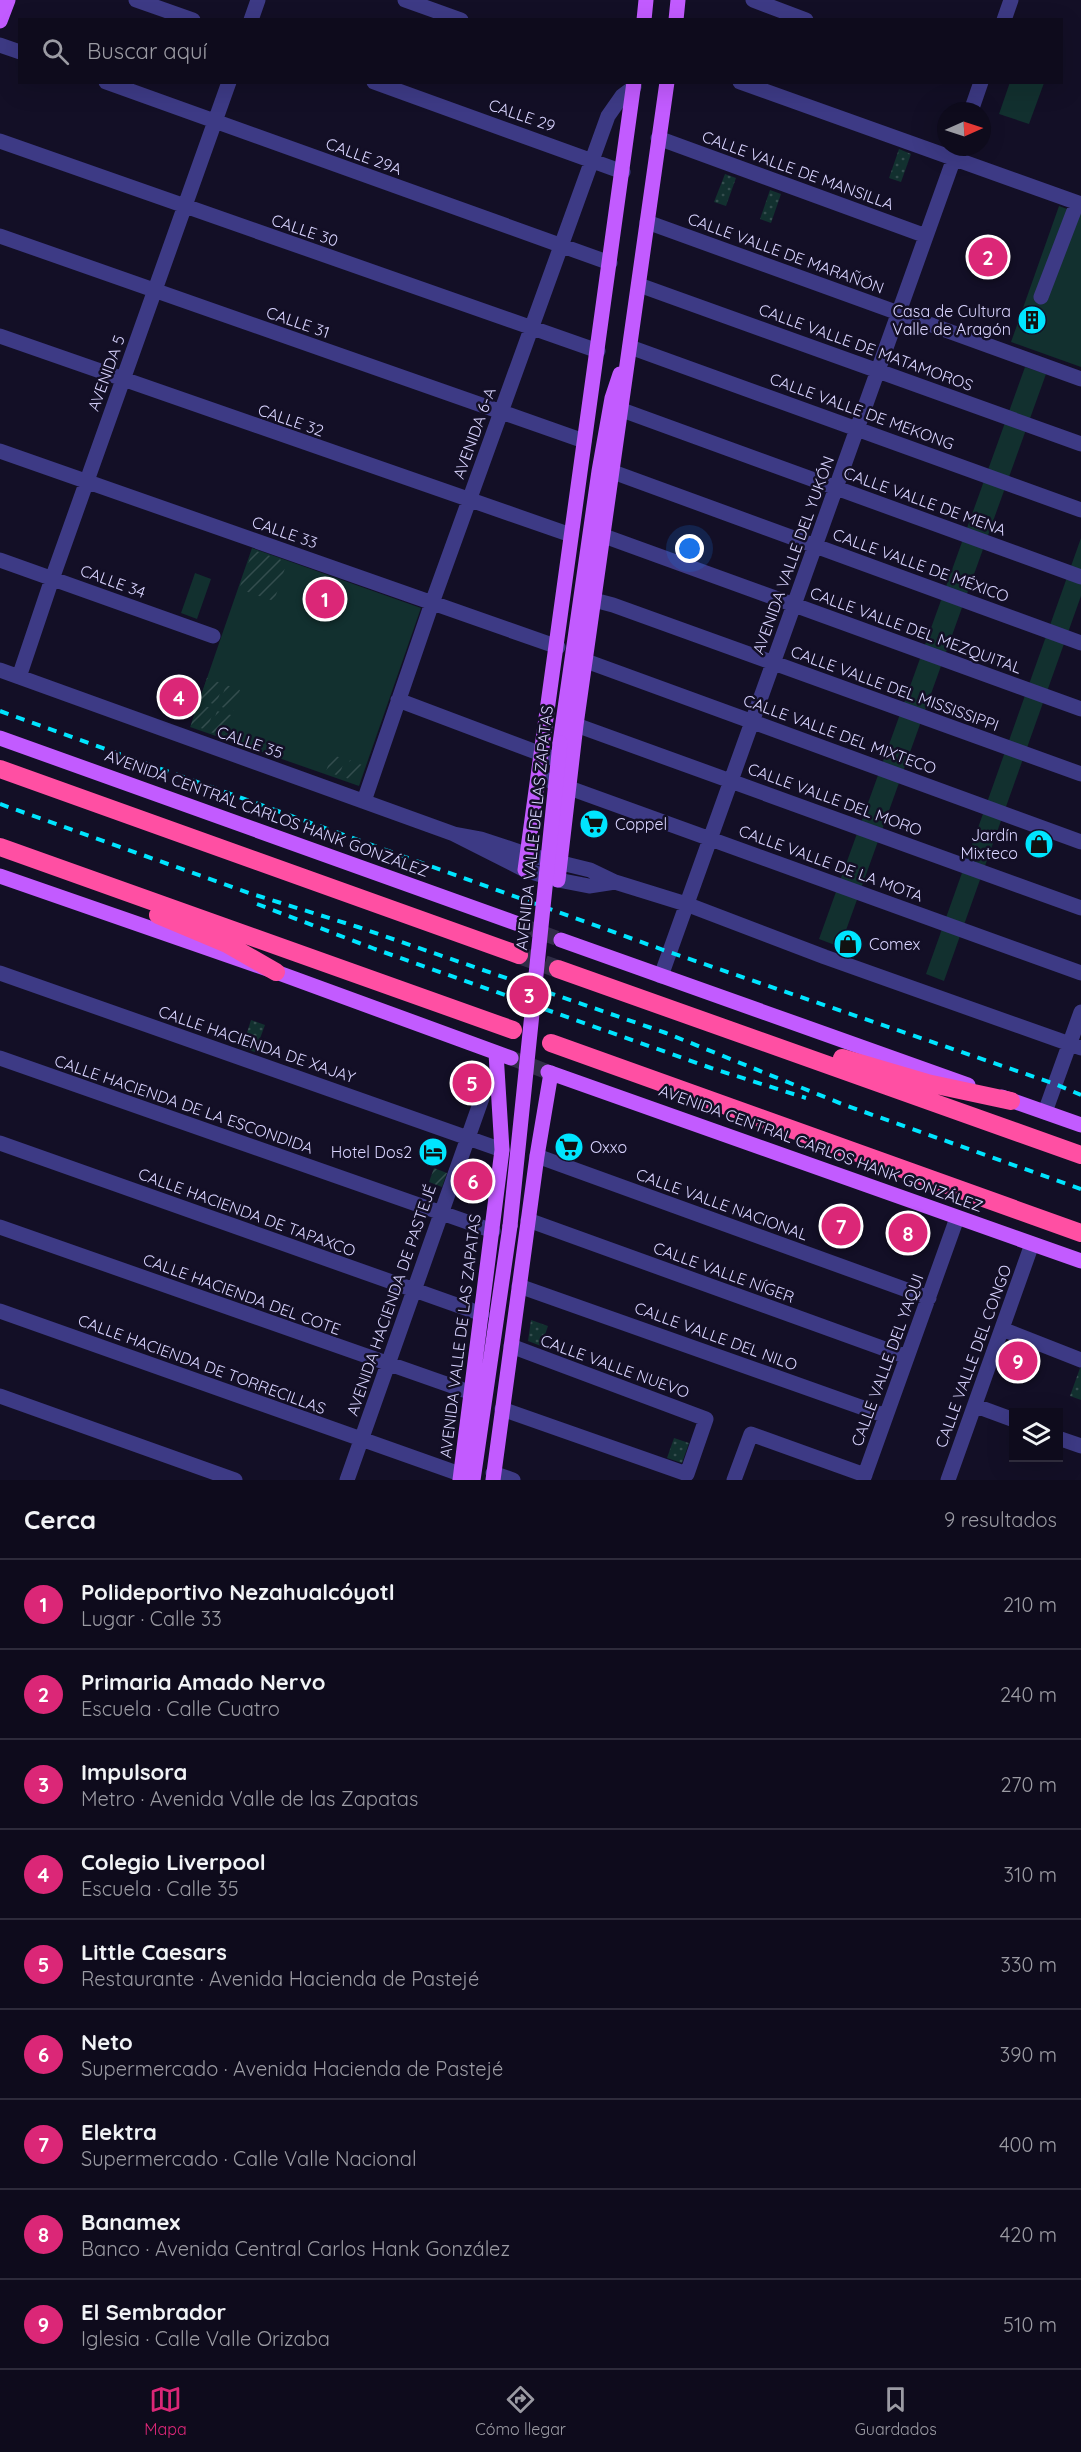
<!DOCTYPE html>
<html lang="es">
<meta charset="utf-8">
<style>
body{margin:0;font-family:Quicksand,sans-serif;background:#171425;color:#f1f3f6}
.controls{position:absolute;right:18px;bottom:18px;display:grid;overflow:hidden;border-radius:0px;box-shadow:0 6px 24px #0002}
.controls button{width:54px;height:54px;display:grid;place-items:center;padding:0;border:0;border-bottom:2px solid #2e2b3b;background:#0e0b1c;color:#f1f3f6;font:30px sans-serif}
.compass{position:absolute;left:937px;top:102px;width:54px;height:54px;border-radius:50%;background:#0e0b1c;box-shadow:0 6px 24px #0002;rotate:87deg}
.you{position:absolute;left:690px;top:549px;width:21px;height:21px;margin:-15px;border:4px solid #fff;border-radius:50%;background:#1a73e8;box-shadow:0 0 0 9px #1a73e833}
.badge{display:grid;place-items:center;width:39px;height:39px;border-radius:50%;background:#db2777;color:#fff;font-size:20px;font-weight:700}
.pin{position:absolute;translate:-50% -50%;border:3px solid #fff;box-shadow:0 2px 6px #0006}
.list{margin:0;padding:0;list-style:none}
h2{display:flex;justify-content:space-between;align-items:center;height:78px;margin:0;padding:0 24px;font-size:26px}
h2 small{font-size:20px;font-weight:400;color:#9b9ba3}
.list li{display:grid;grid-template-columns:39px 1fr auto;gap:18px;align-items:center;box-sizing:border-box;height:90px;padding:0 24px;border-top:2px solid #2e2b3b}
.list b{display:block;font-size:22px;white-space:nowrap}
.list p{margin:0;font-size:20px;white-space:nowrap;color:#9b9ba3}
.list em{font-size:20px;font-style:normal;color:#9b9ba3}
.icon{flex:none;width:33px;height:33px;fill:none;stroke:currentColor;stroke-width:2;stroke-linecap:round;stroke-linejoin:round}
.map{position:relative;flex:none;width:1081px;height:1480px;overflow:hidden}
.search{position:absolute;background:#0e0b1c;box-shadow:0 6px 24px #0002;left:18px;right:18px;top:18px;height:66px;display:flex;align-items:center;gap:15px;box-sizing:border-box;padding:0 21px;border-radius:0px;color:#9b9ba3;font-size:22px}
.sheet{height:888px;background:#0e0b1c}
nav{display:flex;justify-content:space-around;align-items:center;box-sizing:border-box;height:84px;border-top:2px solid #2e2b3b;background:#0e0b1c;font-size:16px;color:#9b9ba3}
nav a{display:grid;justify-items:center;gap:3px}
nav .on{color:#db2777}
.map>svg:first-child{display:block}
.grass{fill:url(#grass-dots)}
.park{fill:#12302f}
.garden{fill:url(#garden-furrows)}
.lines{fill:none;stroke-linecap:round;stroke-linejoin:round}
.major-tunnel{stroke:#312d47;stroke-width:15;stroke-dasharray:15 8;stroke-linecap:butt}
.highway-tunnel{stroke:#312d47;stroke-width:18;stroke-dasharray:18 9;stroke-linecap:butt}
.minor{stroke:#3d3a85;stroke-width:15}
.major{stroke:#c25bff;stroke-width:15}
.highway{stroke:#ff4fa3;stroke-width:18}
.rail{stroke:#00e5ff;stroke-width:4;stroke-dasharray:9 8;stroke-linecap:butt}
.major-bridge{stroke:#c25bff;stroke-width:15}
.labels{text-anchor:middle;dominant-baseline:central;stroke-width:5;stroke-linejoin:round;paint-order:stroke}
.street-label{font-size:16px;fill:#d9d4ff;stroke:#130f26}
.poi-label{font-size:16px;fill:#d9d4ff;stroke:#130f26;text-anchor:end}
</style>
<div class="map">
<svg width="1081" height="1480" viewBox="0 0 1081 1480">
<defs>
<pattern id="grass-dots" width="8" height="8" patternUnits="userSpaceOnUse" patternTransform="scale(1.5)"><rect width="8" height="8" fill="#12302f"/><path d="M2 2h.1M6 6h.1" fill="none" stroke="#344d4e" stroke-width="1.8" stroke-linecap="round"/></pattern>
<pattern id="garden-furrows" width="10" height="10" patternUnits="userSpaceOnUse" patternTransform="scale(1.5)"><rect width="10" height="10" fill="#12302f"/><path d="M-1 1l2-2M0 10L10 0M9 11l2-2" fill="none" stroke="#344d4e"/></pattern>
</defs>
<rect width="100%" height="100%" fill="#130f26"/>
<path class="grass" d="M899,149L911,154L901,182L889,178Z
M725,174L736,178L726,206L714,202Z
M770,190L781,194L771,223L760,219Z
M251,1020L265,1025L255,1052L242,1048Z
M531,1320L548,1326L541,1346L528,1341Z
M1080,1368H1081V1400L1070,1396Z
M674,1438L689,1443L682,1463L667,1458Z"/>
<path class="park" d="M1010,82L1044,83L1029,124L999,114Z
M1059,206L1081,214V367L1011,342Z
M1025,367L1046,374L840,947L819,939Z
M1081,538V596L944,981L926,974Z
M252,548L421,608L359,786L190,727Z
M195,573L211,579L197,619L181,613Z"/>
<path class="garden" d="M253,550L287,562L274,601L239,589Z
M207,678L223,684L216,705L200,699Z
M226,685L240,690L233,711L219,706Z
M198,704L214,709L207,730L191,725Z
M217,711L231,715L224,736L210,732Z
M332,755L345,759L339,776L326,771Z
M350,760L362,765L356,782L344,777Z
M434,1168L447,1173L442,1187L429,1182Z"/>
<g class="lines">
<path class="major-tunnel" d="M521,925L561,940
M511,1058L548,1072"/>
<path class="highway-tunnel" d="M519,955L558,969"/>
<path class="minor" d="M136,0L193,20
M405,0L461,20
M753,0L806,20
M251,20L258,0
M1004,20L1011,0
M0,45L20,52
M106,82L610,263
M374,82L623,172
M740,82L1081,204
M971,111L981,82
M658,138L926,236
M0,141L598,351
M647,222L1081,379
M0,236L584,441
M639,285L1081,444
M1041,297L1077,203
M0,336L571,535
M630,347L1081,510
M622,410L1081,577
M0,451L558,647
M613,472L1081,643
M604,536L1081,709
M0,560L213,636
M594,600L613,605L1081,774
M586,661L1081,842
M0,670L454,834L525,870L558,880L589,886L615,882
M19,677L52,579L229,82
M398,700L568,764
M576,725L1081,908
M539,777L1081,973
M364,801L432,603L608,116L622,96L634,87
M454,834L481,839L529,855L590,870L615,882L686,904L825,957L1081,1048
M0,973L502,1150
M661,976L958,147
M0,1058L493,1231
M1045,1112L1081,1012
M0,1143L482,1314
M537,1156L929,1298
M528,1220L907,1357
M0,1227L472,1393
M519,1286L886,1416
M0,1311L460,1474
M1002,1329L1081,1360
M0,1396L235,1480
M976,1406L1014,1420
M502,1409L687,1474L706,1419L511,1346
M1058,1438L1081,1446
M493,1473L513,1480
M347,1480L482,1098
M734,1480L751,1434L865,1475
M863,1480L957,1218
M948,1480L1032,1244"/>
<path class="major" d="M644,20L646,0
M676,20L678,0
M0,21L8,0
M0,738L521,925
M560,743L599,471L612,398L620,374
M525,870L634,82
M0,876L276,972L511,1058
M558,880L576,725L667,82
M561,940L968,1085
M548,1072L1081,1261
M1002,1097L1081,1125
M460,1480L502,1150L496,1053
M473,1480L510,1226
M493,1480L537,1156L551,1073"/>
<path class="highway" d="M0,769L519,955
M0,847L513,1030
M158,915L227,944L276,972
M558,969L1081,1155
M551,1043L1081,1233
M842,1058L927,1083L1011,1101"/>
<path class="rail" d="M0,711L669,952L1055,1084L1081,1095
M0,804L249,893L358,927L666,1033L842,1104L1081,1189
M257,904L375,949L711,1068L806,1098"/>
<path class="major-bridge" d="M510,1226L560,743"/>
</g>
<defs>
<g id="building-disc" transform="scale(1.5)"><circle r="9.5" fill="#00e5ff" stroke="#130f26"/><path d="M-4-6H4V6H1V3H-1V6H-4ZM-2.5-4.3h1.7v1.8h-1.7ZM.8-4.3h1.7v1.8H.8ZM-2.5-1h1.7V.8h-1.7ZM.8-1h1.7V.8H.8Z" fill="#111"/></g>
<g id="supermarket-disc" transform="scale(1.5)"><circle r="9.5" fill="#00e5ff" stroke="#130f26"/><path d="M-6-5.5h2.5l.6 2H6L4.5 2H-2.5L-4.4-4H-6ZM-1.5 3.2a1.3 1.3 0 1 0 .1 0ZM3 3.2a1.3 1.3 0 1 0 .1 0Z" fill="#111"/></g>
<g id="shop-disc" transform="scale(1.5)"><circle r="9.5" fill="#00e5ff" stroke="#130f26"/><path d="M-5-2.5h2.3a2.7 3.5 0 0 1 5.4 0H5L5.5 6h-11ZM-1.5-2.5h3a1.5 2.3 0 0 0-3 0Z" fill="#111"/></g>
<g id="hotel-disc" transform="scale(1.5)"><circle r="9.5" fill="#00e5ff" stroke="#130f26"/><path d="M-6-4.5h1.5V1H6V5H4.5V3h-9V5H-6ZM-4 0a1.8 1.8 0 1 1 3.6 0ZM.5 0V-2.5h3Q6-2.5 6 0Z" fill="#111"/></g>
</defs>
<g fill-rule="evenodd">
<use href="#building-disc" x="1032" y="320"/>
<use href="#supermarket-disc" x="594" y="824"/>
<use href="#shop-disc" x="1039" y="844"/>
<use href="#shop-disc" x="848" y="944"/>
<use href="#supermarket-disc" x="569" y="1147"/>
<use href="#hotel-disc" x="433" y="1152"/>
</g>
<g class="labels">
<g class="street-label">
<text transform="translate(522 115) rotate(19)">CALLE 29</text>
<text transform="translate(364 156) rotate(20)">CALLE 29A</text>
<text transform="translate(798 170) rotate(20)">CALLE VALLE DE MANSILLA</text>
<text transform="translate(305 230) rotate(19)">CALLE 30</text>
<text transform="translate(786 253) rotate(20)">CALLE VALLE DE MARAÑÓN</text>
<text transform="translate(298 322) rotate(19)">CALLE 31</text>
<text transform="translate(866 347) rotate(20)">CALLE VALLE DE MATAMOROS</text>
<text transform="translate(106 373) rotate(-70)">AVENIDA 5</text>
<text transform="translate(862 411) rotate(20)">CALLE VALLE DE MEKONG</text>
<text transform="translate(291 420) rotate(19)">CALLE 32</text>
<text transform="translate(474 433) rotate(-70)">AVENIDA 6-A</text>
<text transform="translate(925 501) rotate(20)">CALLE VALLE DE MENA</text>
<text transform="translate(285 532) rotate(19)">CALLE 33</text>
<text transform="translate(793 555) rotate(-70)">AVENIDA VALLE DEL YUKÓN</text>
<text transform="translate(921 565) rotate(20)">CALLE VALLE DE MÉXICO</text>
<text transform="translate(113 581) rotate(20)">CALLE 34</text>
<text transform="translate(916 630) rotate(20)">CALLE VALLE DEL MEZQUITAL</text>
<text transform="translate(895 688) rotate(20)">CALLE VALLE DEL MISSISSIPPI</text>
<text transform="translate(840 734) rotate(20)">CALLE VALLE DEL MIXTECO</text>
<text transform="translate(250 742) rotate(19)">CALLE 35</text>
<text transform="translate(835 799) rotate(20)">CALLE VALLE DEL MORO</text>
<text transform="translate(267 813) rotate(20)">AVENIDA CENTRAL CARLOS HANK GONZÁLEZ</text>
<text transform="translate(534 828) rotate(-84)">AVENIDA VALLE DE LAS ZAPATAS</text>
<text transform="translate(831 863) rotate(20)">CALLE VALLE DE LA MOTA</text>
<text transform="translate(257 1044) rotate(19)">CALLE HACIENDA DE XAJAY</text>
<text transform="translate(184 1104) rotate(19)">CALLE HACIENDA DE LA ESCONDIDA</text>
<text transform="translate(821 1148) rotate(20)">AVENIDA CENTRAL CARLOS HANK GONZÁLEZ</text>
<text transform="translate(722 1204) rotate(20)">CALLE VALLE NACIONAL</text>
<text transform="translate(247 1212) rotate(20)">CALLE HACIENDA DE TAPAXCO</text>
<text transform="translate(724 1272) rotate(20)">CALLE VALLE NÍGER</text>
<text transform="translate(242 1294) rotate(20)">CALLE HACIENDA DEL COTE</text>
<text transform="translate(391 1300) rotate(-71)">AVENIDA HACIENDA DE PASTEJÉ</text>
<text transform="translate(460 1336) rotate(-83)">AVENIDA VALLE DE LAS ZAPATAS</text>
<text transform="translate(716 1336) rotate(20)">CALLE VALLE DEL NILO</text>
<text transform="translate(973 1356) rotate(-70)">CALLE VALLE DEL CONGO</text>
<text transform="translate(887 1360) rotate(-70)">CALLE VALLE DEL YAQUI</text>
<text transform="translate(202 1364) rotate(20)">CALLE HACIENDA DE TORRECILLAS</text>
<text transform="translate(615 1366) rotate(20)">CALLE VALLE NUEVO</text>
</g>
<g class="poi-label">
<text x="1011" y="311">Casa de Cultura<tspan x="1011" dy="18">Valle de Aragón</tspan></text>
<text x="615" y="824" text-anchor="start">Coppel</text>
<text x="1018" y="835">Jardín<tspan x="1018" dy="18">Mixteco</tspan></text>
<text x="869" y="944" text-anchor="start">Comex</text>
<text x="590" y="1147" text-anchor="start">Oxxo</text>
<text x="412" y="1152">Hotel Dos2</text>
</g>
</g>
</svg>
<div class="controls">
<button><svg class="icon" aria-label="layers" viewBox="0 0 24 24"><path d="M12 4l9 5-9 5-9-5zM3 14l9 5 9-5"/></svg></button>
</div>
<svg class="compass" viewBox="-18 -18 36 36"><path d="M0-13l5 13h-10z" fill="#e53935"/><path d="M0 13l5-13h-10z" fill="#9b9ba3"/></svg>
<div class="you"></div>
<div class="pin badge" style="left:325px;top:599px">1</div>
<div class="pin badge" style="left:988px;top:257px">2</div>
<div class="pin badge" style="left:529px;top:995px">3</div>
<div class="pin badge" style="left:179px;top:697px">4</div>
<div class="pin badge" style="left:472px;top:1083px">5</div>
<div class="pin badge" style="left:473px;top:1181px">6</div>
<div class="pin badge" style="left:841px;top:1226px">7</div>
<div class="pin badge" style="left:908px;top:1233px">8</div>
<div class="pin badge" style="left:1018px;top:1361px">9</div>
<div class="search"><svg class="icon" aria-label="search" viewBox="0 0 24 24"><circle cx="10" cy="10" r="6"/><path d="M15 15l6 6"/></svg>Buscar aquí</div>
</div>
<section class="sheet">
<h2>Cerca<small>9 resultados</small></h2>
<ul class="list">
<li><span class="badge">1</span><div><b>Polideportivo Nezahualcóyotl</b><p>Lugar · Calle 33</p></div><em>210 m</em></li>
<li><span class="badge">2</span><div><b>Primaria Amado Nervo</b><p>Escuela · Calle Cuatro</p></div><em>240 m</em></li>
<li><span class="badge">3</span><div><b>Impulsora</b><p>Metro · Avenida Valle de las Zapatas</p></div><em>270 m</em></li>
<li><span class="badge">4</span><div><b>Colegio Liverpool</b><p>Escuela · Calle 35</p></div><em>310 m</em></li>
<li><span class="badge">5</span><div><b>Little Caesars</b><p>Restaurante · Avenida Hacienda de Pastejé</p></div><em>330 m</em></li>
<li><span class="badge">6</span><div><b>Neto</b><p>Supermercado · Avenida Hacienda de Pastejé</p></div><em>390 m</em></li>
<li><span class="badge">7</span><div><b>Elektra</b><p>Supermercado · Calle Valle Nacional</p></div><em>400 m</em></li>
<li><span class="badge">8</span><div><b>Banamex</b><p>Banco · Avenida Central Carlos Hank González</p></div><em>420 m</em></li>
<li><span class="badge">9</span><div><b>El Sembrador</b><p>Iglesia · Calle Valle Orizaba</p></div><em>510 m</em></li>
</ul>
</section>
<nav>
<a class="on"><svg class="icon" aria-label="map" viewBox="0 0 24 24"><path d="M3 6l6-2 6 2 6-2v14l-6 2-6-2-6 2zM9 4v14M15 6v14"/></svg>Mapa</a>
<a><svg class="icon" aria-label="directions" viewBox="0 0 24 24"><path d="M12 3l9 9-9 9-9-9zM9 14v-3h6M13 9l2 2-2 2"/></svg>Cómo llegar</a>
<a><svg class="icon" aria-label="saved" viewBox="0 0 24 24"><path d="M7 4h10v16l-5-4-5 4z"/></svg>Guardados</a>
</nav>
